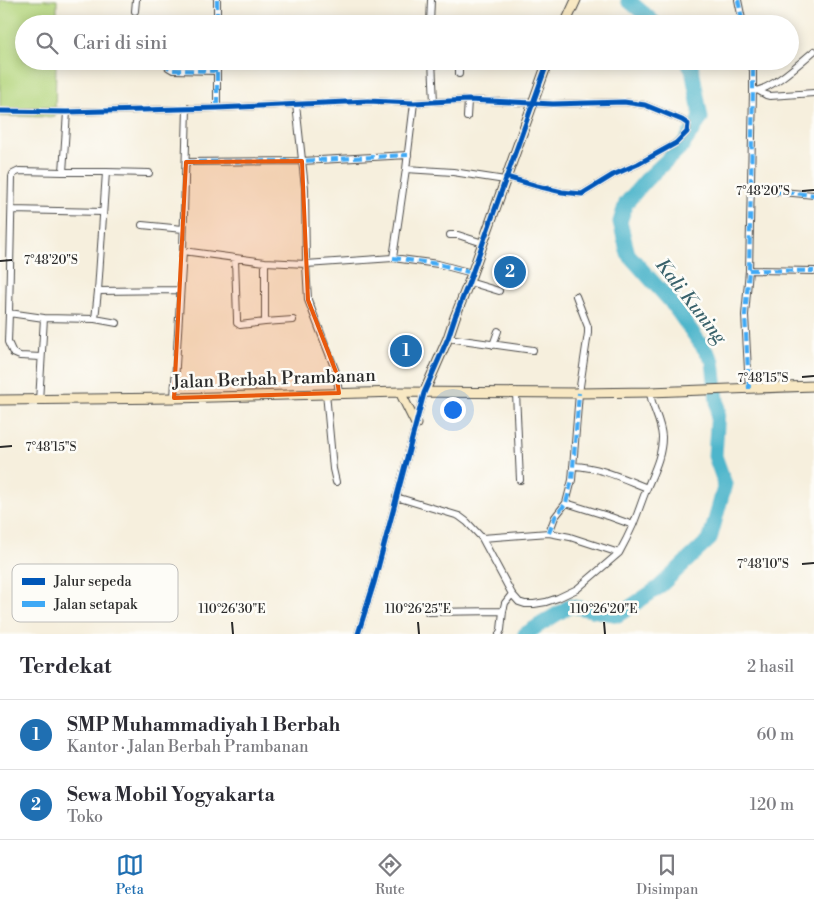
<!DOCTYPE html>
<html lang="id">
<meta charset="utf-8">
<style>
body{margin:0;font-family:"Libre Bodoni",serif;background:#f2f2f3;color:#2b2b33}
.you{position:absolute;left:452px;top:409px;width:18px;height:18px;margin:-12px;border:4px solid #fff;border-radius:50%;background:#1a73e8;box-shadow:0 0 0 8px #1a73e833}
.badge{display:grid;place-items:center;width:32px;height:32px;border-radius:50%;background:#1f6fb2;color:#fff;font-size:16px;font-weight:700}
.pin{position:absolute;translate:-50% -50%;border:2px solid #fff;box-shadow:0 1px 5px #0006}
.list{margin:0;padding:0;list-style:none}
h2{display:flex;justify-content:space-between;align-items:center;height:65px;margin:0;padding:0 20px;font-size:21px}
h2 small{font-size:16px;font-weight:400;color:#7c7c81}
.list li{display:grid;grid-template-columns:32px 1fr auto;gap:15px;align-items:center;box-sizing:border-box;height:70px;padding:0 20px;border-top:1px solid #e1e1e2}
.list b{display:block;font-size:19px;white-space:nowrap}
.list p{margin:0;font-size:16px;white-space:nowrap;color:#7c7c81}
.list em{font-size:16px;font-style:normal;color:#7c7c81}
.icon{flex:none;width:28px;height:28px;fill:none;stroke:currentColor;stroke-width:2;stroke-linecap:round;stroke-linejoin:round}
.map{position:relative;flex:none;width:814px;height:634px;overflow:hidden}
.search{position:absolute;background:#fff;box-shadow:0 2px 12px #0003;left:15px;right:15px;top:15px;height:55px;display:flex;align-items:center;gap:12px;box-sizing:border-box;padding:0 18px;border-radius:28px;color:#7c7c81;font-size:19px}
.sheet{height:205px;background:#fff}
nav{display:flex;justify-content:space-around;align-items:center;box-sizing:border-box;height:70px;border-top:1px solid #e1e1e2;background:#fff;font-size:14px;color:#7c7c81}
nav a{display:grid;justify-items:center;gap:2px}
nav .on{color:#1f6fb2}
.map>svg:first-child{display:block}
.green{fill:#b4d57d;stroke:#708054}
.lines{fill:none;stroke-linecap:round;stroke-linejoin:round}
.river{stroke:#4db5cb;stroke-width:15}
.street-casing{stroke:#494846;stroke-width:8}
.secondary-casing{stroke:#494846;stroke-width:11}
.street{stroke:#fff;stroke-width:6}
.secondary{stroke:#f8e8c3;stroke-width:9}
.quiet{stroke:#3fa9f5;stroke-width:4;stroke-dasharray:8 4;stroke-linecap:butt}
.cycleway-casing{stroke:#fdfcf7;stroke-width:8}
.cycleway{stroke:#0057b8;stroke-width:5}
.marked{fill:#e8590c;fill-opacity:0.2;stroke:#e8590c;stroke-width:4;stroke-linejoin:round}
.ticks{fill:none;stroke:#2b2b2b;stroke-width:2}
.labels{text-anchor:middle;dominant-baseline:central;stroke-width:5;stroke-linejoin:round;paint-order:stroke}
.street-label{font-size:18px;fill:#2b2b2b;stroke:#fdfcf7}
.water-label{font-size:19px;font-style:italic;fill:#39626b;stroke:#fdfcf7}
.key{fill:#fdfcf7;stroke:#bebdba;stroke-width:1}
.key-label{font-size:14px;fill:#2b2b2b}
.ticks-label{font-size:12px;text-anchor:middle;fill:#2b2b2b;stroke:#fdfcf7;stroke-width:5;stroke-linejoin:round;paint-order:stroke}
</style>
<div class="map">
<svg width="814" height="634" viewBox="0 0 814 634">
<rect width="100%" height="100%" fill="#fdfcf7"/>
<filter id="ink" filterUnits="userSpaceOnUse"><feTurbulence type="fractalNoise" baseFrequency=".02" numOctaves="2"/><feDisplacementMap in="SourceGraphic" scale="10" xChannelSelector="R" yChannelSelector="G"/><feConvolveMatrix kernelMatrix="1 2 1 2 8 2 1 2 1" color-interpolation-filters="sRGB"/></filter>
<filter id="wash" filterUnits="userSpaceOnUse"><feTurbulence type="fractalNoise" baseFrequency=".0096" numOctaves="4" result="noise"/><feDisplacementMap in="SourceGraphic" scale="20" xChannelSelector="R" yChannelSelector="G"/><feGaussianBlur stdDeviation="1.12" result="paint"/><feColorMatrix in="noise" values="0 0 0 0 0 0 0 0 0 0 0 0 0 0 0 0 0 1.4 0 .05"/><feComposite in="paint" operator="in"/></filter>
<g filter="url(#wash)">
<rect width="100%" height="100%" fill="#f6efdd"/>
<path class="green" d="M0,0H57V24H24V61H56L55,117L0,116Z"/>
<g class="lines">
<path class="river" d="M628,0L656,24
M525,634L570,606L618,615L658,588L710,539L725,484L715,456L718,410L713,361L670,301L628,254L620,222L626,203L646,180L682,146L701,118L692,69L687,61"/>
</g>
</g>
<g filter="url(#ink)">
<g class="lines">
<g class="street-casing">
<path id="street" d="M217,0V24
M738,0L743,24
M135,11L136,0
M430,24L431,0
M167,61L168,67L173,70L217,71
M217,61V108
M432,61L434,102
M459,74V61
M753,91C770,91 801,62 814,51
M759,91L766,95L770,96L814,93
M296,104L305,188L306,264L308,300L336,372L339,393
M0,111L67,112L217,108L368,101L414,103L468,100L553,104L624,102L645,105L682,120L688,124L687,132L676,143L638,164L613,175L582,194L562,192L537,186L506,177
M467,117L468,100
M186,162L302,161L408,155
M406,169L453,172L505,180
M63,172H106L98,291L180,290
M106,172L149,173
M750,189L814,195
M12,210L103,212
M142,225L183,229
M450,235H458L483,243
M183,251L265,262L306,264L393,258L438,264L472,273
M393,258L406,169L414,103
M235,259L237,319V323L240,325L265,322V262
M749,270L814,271
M469,282L499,291
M9,313L8,342L13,353L20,356L41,357
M44,318L95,319L117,323
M95,319L98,291
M265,322L293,320
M448,338L533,350
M493,345L498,331
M749,389L745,315L749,270L753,91V71L751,61
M326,393L333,469L336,482
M516,393L520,480
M174,398L183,251L187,108
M39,401L44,318L9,313L12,177L13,174L19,171L63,172L67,112
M573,466C600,467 622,478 647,488
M396,497L459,516L467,522L482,538
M566,503L611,517L633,525
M549,533L555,517L566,503L572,480L579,393L588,333V327L576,296
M512,594L519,602L525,604H534L546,602L558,598L577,589L619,553
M428,612L503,611L505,603L512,594L482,538L549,533L570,537L619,553C624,544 629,534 633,525C638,513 642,500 647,488C654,471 662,456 662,437C661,419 651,407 650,392
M358,634L374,583L424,393
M499,634L501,630L503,611"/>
</g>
<g class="secondary-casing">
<path id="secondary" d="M565,24L576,0
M400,392L416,424
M424,393L448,338L455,317L469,282L548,61
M0,400L174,398L400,392L579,393L650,392L814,386"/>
</g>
<use href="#street" class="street"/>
<use href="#secondary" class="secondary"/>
<path class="quiet" d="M217,0V24
M738,0L743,24
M167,61L168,67L173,70L217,71
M217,61V108
M186,162L302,161L408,155
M750,189L814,195
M393,258L438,264L472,273
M749,270L814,271
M749,389L745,315L749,270L753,91V71L751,61
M549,533L555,517L566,503L572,480L579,393"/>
<g class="cycleway-casing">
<path id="cycleway" d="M0,111L67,112L217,108L368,101L414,103L468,100L553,104L624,102L645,105L682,120L688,124L687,132L676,143L638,164L613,175L582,194L562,192L537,186L506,177
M358,634L374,583L424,393L448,338L455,317L469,282L548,61"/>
</g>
<use href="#cycleway" class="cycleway"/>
</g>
</g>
<path class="marked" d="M302,161L308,300L336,372L339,393L174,398L186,162Z"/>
<path class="ticks" d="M802,191L814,190M0,261L12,260M802,377L814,376M0,447L12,446M802,564L814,563M232,622L233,634M418,622L419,634M604,622L605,634"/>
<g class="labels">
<g class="street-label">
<text transform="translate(274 379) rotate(-2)">Jalan Berbah Prambanan</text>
</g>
<g class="water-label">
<text transform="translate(691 301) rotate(52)">Kali Kuning</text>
</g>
</g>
<rect x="12" y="564" width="166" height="58" rx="8" class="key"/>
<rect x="22" y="578" width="23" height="7" fill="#0057b8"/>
<rect x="22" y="601" width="23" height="6" fill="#3fa9f5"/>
<g class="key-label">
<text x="54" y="586">Jalur sepeda</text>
<text x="54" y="609">Jalan setapak</text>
</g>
<g class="ticks-label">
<text x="763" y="195">7°48'20"S</text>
<text x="51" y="264">7°48'20"S</text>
<text x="763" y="382">7°48'15"S</text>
<text x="51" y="451">7°48'15"S</text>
<text x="763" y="568">7°48'10"S</text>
<text x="232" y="613">110°26'30"E</text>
<text x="418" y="613">110°26'25"E</text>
<text x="604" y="613">110°26'20"E</text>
</g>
</svg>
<div class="you"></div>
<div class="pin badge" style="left:406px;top:351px">1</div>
<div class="pin badge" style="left:510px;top:272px">2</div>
<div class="search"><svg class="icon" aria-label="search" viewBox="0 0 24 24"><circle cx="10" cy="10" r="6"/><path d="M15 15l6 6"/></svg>Cari di sini</div>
</div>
<section class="sheet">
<h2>Terdekat<small>2 hasil</small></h2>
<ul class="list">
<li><span class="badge">1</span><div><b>SMP Muhammadiyah 1 Berbah</b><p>Kantor · Jalan Berbah Prambanan</p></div><em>60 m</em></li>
<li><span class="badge">2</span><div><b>Sewa Mobil Yogyakarta</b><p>Toko</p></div><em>120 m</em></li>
</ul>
</section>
<nav>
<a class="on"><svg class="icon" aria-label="map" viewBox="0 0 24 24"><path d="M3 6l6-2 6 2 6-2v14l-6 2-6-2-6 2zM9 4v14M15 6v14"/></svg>Peta</a>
<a><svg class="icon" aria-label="directions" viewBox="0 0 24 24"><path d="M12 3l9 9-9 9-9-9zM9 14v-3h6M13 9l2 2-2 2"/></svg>Rute</a>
<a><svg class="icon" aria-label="saved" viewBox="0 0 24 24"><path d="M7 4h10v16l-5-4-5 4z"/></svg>Disimpan</a>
</nav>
